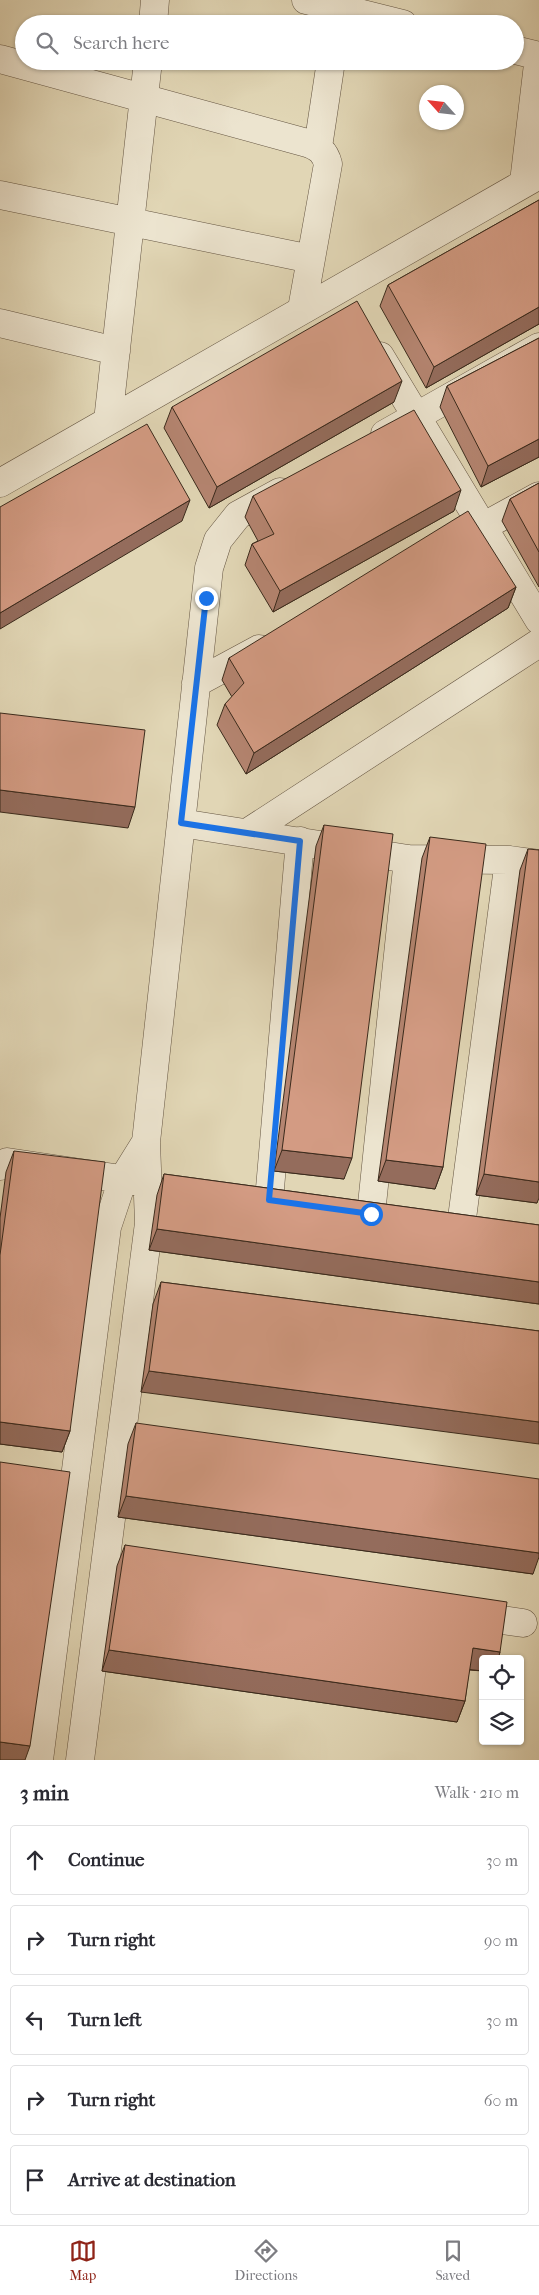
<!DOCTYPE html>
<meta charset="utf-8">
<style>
body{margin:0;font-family:"IM FELL French Canon",serif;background:#f2f2f3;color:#2b2b33}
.controls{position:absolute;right:15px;bottom:15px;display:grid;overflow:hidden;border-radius:5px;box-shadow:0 1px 4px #0004}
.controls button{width:45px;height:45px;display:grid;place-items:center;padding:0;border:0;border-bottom:1px solid #e1e1e2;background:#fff;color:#2b2b33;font:25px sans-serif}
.compass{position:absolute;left:419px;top:85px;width:45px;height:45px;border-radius:50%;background:#fff;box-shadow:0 1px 4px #0004;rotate:297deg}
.stop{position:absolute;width:15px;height:15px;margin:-11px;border:4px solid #1a73e8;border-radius:50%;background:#fff}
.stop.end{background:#1a73e8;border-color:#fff;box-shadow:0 1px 5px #0008}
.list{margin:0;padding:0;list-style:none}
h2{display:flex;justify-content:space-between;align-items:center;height:65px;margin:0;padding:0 20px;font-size:21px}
h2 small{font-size:16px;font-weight:400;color:#7c7c81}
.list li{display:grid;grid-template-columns:32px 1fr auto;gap:15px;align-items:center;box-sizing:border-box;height:70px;margin:0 10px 10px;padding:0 10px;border:1px solid #e1e1e2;border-radius:5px}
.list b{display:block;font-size:19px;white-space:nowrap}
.list em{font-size:16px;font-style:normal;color:#7c7c81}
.icon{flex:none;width:28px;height:28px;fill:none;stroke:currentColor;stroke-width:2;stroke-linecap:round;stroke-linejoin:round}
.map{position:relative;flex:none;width:539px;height:1760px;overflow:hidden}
.search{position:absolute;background:#fff;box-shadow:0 1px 4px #0004;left:15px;right:15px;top:15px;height:55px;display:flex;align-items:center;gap:12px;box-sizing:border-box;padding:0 18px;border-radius:28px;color:#7c7c81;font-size:19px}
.sheet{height:465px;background:#fff}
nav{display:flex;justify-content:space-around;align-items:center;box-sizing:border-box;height:70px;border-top:1px solid #e1e1e2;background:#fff;font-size:14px;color:#7c7c81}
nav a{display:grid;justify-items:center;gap:2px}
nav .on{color:#8f2418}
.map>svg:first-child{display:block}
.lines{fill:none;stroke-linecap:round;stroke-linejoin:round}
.minor-casing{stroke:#645542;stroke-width:29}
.minor{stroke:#ece4cf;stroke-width:28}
.wall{fill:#b58571;stroke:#3a2a1c}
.shaded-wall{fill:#946c5c;stroke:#3a2a1c}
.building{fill:#d39b83;stroke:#3a2a1c}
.route{stroke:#1a73e8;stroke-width:6}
</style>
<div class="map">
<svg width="539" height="1760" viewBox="0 0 539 1760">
<rect width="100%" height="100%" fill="#e1d6b5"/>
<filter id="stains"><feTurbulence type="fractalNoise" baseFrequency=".004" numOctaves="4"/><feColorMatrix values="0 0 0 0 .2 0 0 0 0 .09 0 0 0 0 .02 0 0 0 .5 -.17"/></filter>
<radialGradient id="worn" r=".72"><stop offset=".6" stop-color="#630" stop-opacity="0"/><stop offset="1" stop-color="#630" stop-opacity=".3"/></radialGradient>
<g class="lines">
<g class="minor-casing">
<path id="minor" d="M306,0L403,24
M153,24L155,0
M515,50L539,56
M0,59L307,143C319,147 325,152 328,164L302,309
M318,147L331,61
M524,182L539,56
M0,195L311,259
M0,323L116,351
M380,356L539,620
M108,421L148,61
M385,434L539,347
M0,483L539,175
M446,547L539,496
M196,683L259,649
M181,823L408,859L509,860L539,864
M247,833L539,643
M0,1166L7,1162L141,1182
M269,1200L300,841
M371,1214L408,859
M461,1226L509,860
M467,1615L523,1623
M39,1760L107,1227L123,1179L146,1142
M80,1760L149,1223L146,1142L209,568L218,540L238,515L280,492"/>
</g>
<use href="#minor" class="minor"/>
</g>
<path class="wall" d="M539,200V324L426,388L380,306L388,285Z
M539,338V457L481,487L440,407L447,386Z
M394,402L209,508L164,428L172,407Z
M539,483V587L502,521L510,499Z
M253,496L454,511L273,612L245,565L252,544L258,541L245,517Z
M516,587L508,608L246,774L217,725L225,704L232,697L222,680L229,658Z
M324,825L344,1179L274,1171L316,846Z
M430,837L443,1167L435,1189L378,1181L422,858Z
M528,849L537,1203L476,1195L520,870Z
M14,1151L70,1431L62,1452L0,1444V1218L6,1172Z
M164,1174L539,1225V1304L149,1250L157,1195Z
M161,1282L539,1331L141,1392L153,1304Z
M136,1423L533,1574L118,1517L128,1444Z
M125,1545L500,1652L498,1659H483V1671L469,1670L465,1701L457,1722L102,1671L117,1566Z"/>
<path class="shaded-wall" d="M539,307V324L426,388L434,367Z
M402,381L394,402L209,508L217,487Z
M539,439V457L481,487L488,466Z
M461,490L454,511L273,612L280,591Z
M190,500L182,521L0,629V613Z
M516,587L508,608L246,774L254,753Z
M0,790L135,807L128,828L0,812Z
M282,1150L352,1158L344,1179L274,1171Z
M386,1160L443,1167L435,1189L378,1181Z
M484,1174L539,1182V1198L537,1203L476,1195Z
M157,1229L539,1282V1304L149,1250Z
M149,1371L539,1422V1444L141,1392Z
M0,1422L70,1431L62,1452L0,1444Z
M126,1496L539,1553V1557L533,1574L118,1517Z
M473,1648L500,1652L498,1659H483V1671L465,1669Z
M109,1650L465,1701L457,1722L102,1671Z
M0,1742L30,1746L25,1760H0Z"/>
<path class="building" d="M539,200V307L434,367L388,285Z
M357,301L402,381L217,487L172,407Z
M539,338V439L488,466L447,386Z
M414,410L461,490L280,591L252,544L274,534L253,496Z
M147,424L190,500L0,613V507Z
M539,483V552L510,499Z
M468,511L516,587L254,753L225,704L244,683L229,658Z
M0,713L145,730L135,807L0,790Z
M324,825L393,834L352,1158L282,1150Z
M430,837L486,844L443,1167L386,1160Z
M528,849L539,850V1182L484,1174Z
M14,1151L105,1162L70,1431L0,1422V1255Z
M164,1174L539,1225V1282L157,1229Z
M161,1282L539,1331V1422L149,1371Z
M136,1423L539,1479V1553L126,1496Z
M0,1462L70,1472L30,1746L0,1742Z
M125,1545L507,1602L500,1652L473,1648L465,1701L109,1650Z"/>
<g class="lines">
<path class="route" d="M206,598L181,823L300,841L269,1200L371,1214"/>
</g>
<rect width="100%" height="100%" filter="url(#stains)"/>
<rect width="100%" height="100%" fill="url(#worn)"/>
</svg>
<div class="controls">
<button><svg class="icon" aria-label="locate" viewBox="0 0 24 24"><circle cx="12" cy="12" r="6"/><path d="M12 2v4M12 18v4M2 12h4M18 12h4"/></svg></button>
<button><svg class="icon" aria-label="layers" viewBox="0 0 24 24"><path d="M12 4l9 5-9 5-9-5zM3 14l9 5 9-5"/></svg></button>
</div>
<svg class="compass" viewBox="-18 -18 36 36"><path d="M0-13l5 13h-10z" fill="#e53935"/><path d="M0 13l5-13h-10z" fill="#7c7c81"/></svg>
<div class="stop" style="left:371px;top:1214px"></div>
<div class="stop end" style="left:206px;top:598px"></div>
<div class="search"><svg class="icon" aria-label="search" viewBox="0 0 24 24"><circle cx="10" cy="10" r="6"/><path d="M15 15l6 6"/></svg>Search here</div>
</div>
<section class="sheet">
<h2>3 min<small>Walk · 210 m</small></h2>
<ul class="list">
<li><svg class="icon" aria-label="ahead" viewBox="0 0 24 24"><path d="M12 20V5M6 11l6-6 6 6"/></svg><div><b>Continue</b></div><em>30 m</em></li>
<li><svg class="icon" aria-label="right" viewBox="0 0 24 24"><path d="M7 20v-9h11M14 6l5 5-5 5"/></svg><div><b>Turn right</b></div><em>90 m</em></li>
<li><svg class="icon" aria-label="left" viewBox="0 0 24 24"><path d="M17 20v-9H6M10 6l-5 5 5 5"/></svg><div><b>Turn left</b></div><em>30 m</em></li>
<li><svg class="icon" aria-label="right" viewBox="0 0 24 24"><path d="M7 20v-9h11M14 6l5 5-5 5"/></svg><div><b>Turn right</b></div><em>60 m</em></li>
<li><svg class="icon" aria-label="arrive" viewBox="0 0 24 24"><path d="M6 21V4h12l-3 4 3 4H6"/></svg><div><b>Arrive at destination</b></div></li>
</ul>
</section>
<nav>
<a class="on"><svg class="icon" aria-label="map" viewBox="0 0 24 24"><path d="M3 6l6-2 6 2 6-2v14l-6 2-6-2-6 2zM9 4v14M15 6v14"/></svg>Map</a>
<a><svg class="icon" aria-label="directions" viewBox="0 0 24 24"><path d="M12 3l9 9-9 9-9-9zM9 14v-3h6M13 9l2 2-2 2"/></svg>Directions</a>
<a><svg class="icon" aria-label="saved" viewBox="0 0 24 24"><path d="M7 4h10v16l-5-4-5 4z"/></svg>Saved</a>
</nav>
